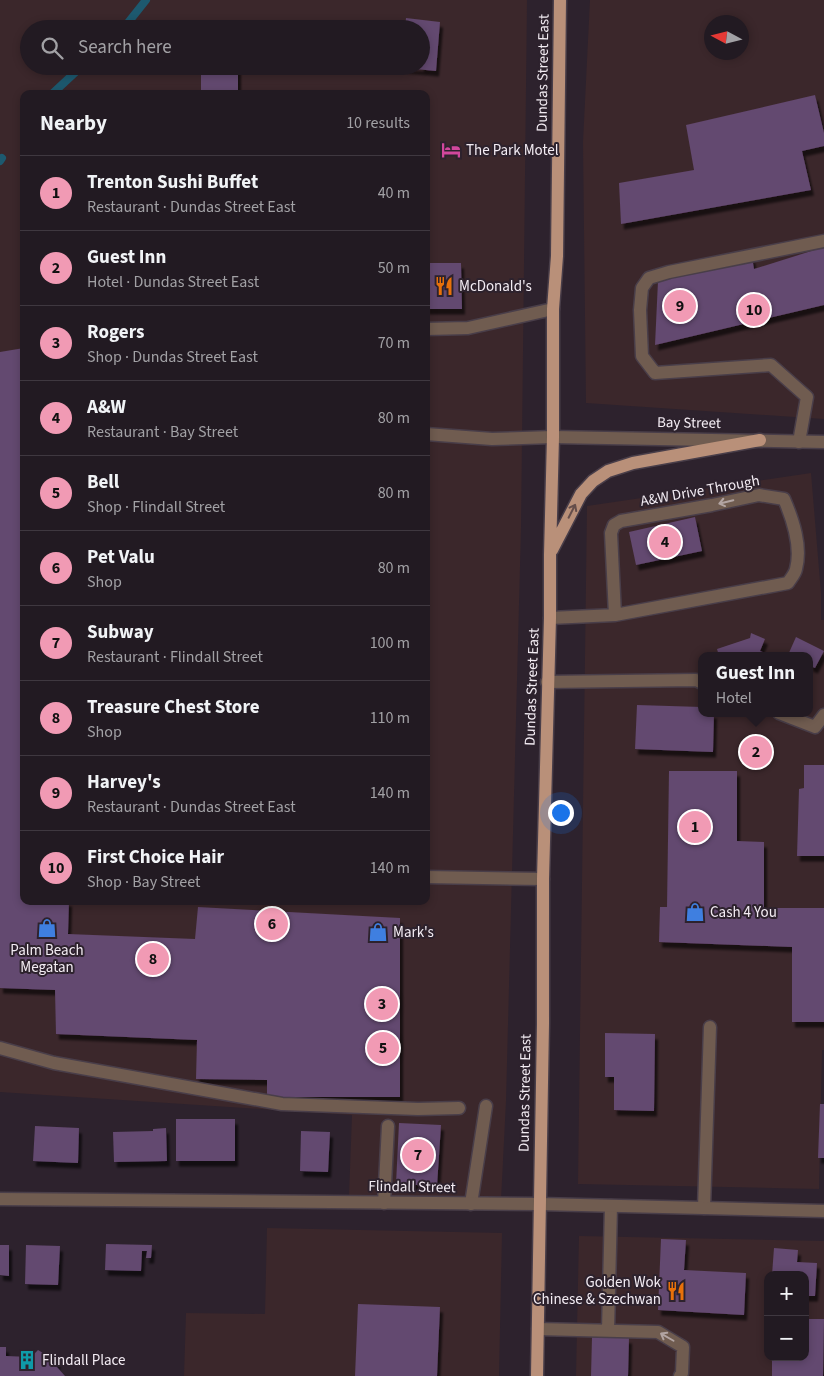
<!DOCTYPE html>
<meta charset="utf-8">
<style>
body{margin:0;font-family:"Source Sans 3",sans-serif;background:#2e272f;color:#f1f3f6}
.controls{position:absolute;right:15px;bottom:15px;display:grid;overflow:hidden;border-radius:10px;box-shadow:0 2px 8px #0003}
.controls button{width:45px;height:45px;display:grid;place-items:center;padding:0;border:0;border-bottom:1px solid #3f3840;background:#221a22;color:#f1f3f6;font:25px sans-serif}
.compass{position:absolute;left:704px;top:15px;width:45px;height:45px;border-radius:50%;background:#221a22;box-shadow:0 2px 8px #0003;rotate:277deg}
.you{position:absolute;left:560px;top:812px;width:18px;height:18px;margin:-12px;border:4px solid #fff;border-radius:50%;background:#1a73e8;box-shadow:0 0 0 8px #1a73e833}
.badge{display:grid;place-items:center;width:32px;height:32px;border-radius:50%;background:#f19ab4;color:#111;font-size:16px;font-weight:700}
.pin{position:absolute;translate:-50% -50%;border:2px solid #fff;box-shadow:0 1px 5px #0006}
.popup{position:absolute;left:698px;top:652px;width:115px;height:65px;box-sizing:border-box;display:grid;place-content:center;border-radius:10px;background:#221a22;filter:drop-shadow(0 1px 4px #0005);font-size:16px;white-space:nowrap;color:#a2a1a5}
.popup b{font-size:19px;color:#f1f3f6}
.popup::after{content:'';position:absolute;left:50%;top:100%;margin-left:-10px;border:10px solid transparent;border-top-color:#221a22}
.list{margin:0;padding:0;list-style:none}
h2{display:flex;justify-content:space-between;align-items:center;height:65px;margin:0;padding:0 20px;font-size:21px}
h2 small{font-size:16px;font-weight:400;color:#a2a1a5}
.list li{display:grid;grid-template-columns:32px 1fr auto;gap:15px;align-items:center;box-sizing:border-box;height:75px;padding:0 20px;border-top:1px solid #3f3840}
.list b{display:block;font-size:19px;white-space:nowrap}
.list p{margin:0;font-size:16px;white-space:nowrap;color:#a2a1a5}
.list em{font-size:16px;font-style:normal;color:#a2a1a5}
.icon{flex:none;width:28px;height:28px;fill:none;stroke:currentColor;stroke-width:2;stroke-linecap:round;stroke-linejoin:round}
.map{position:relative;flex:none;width:824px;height:1376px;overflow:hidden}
.search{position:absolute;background:#221a22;box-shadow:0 2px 8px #0003;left:20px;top:20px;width:410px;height:55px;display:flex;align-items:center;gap:12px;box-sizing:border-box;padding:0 18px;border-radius:28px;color:#a2a1a5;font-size:19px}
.panel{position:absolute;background:#221a22;box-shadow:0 2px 8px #0003;left:20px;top:90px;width:410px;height:815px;border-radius:10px}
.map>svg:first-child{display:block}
.commercial{fill:#3b272b;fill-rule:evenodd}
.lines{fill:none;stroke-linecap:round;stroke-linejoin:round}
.stream{stroke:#1d596f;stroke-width:8}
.building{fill:#63486f;filter:url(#shadow)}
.service-casing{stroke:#493e49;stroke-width:15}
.minor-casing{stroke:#493e49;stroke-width:15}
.tertiary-casing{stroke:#493e49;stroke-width:15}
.primary-casing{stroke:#493e49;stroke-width:15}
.service{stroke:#705c50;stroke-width:12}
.minor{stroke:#705c50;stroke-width:12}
.tertiary{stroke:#705c50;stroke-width:12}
.primary{stroke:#b99079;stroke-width:12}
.oneway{stroke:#b2a4a2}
.oneway2{stroke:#654e4b}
.labels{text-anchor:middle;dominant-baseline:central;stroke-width:4;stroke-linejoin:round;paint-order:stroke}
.street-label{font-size:15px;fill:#f3ecf3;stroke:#2d222d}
.poi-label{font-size:15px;fill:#f3ecf3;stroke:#2d222d;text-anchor:start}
</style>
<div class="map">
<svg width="824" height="1376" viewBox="0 0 824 1376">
<defs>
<filter id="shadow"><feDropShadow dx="3" dy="5.5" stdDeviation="1" flood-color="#0009"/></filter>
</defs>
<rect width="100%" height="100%" fill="#2d222d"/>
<path class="commercial" d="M0,0H527L521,528L506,1101L501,1200L349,1196L352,1115L0,1092ZM29,29H421V66H29ZM24,94H426V901H24Z
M590,0H824V419L586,403L583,142ZM712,22H742V52H712Z
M811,473L821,593V620H824V1050H822L819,1189L578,1184L587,506ZM702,656H810V713H702Z
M267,1228L502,1233L499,1376H184L186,1313L265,1314Z
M579,1236L824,1241V1376H576ZM768,1275H805V1357H768Z"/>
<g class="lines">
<path class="stream" d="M123,29L146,0
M52,94L82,66
M0,161L2,158"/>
</g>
<path class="building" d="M406,18L440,22L436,71L405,68V66H421V29H405Z
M201,66H238V94H201Z
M815,95L824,133V146L802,151L811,190L621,224L619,183L694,170L686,125Z
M824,247V305L655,345L658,281L752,257L754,269Z
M426,263H461L462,309H426Z
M24,348V901H69L68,934L195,939L198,907L400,918V1097H267V1080L196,1079L197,1040L56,1034L55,990L0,988V352Z
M695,517L702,551L636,565L629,532Z
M751,633L765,639L760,651L773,656H719L717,649L750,638Z
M796,637L824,651L815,668L810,666V656L788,655Z
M637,705L702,707V713H714L713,752L635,749Z
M804,765H824V856H797L799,789L804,788Z
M669,771H737V841L764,842V908H824V1022H792V947L659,942L660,907H667Z
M605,1033L655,1034L654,1111L614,1110V1077H605Z
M820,1104H824V1158H818Z
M176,1119H235V1161H176Z
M399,1123L441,1125L437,1186L396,1184Z
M35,1126L79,1128L78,1163L33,1161Z
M166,1128L167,1161L114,1162L113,1132L153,1131V1129Z
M301,1131L330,1132L328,1172L300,1171Z
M661,1239L686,1240L684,1270L746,1273L744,1315L658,1310Z
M106,1244L152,1245L151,1258H146L147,1251H142L141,1271L105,1270Z
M0,1245H9V1276L0,1275Z
M26,1245L60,1246L58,1285L25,1284Z
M774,1248L798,1250L797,1262L817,1263L815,1296H805V1275H772Z
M358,1304L440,1307L437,1376H355Z
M805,1319H824L823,1376H772V1357H805Z
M592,1337L629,1338L628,1376H591Z
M0,1347H6V1356L31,1357L38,1350L58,1362L56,1366L65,1376H0Z"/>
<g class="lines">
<g class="service-casing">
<path id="service" d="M426,329L468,328L553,309
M426,434L492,439L553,437
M799,442L807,397L771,365L655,373L642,356L640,310L642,288L649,278L669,272L824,241
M550,618L615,615L788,583C791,578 795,574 796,569C802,546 793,520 784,499L759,495L712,505L621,521L614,525L611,533L615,615
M547,682L696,680L702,683
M779,713L815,727L824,715
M426,877L543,879
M0,1048L54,1063L282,1104L418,1109L459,1108
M384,1203L388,1126
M471,1204L486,1106
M704,1208L710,1027
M538,1329L658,1332L683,1347L682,1373L680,1376
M608,1331L611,1206"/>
</g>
<g class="minor-casing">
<path id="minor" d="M0,1199L540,1204L824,1211"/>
</g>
<g class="tertiary-casing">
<path id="tertiary" d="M553,437L824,442"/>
</g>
<g class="primary-casing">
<path id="primary" d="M552,550L581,494L593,481L608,471L633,463L760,440
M537,1376L543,1024V879L550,618V555L553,437V309L557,256L560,0"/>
</g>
<use href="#service" class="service"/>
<use href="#minor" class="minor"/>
<use href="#tertiary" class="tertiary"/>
<use href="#primary" class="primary"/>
</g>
<defs><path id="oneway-shaft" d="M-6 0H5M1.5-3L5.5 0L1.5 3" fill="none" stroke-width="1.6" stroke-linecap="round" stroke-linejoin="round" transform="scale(1.25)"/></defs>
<g class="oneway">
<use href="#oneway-shaft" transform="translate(726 502) rotate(167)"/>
<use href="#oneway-shaft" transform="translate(667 1337) rotate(-150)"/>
</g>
<use class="oneway2" href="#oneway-shaft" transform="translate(572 511) rotate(-63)"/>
<defs>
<g id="hotel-bare" transform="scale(1.5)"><path d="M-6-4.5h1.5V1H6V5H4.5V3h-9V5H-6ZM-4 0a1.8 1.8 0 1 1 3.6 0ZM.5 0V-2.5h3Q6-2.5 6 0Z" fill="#d1479c" stroke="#2d222d" stroke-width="2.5" paint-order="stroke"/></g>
<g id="restaurant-bare" transform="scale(1.5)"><path d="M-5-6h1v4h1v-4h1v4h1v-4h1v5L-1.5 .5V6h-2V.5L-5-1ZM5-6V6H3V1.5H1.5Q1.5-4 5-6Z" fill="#e8710a" stroke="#2d222d" stroke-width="2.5" paint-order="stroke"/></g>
<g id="shop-bare" transform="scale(1.5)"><path d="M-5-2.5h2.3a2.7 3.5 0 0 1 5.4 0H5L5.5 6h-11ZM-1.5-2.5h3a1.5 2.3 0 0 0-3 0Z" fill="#3f7fe0" stroke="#2d222d" stroke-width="2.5" paint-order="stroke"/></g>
<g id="building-bare" transform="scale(1.5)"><path d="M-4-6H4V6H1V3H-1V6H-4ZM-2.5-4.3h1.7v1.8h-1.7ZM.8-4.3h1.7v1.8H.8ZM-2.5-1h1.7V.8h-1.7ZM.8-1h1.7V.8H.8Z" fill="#0f9aa8" stroke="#2d222d" stroke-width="2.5" paint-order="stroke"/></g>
</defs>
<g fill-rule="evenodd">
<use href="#hotel-bare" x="451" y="150"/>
<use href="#restaurant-bare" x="444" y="286"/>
<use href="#shop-bare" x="695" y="912"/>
<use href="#shop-bare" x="47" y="928"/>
<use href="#shop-bare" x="378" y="932"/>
<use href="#restaurant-bare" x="676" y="1291"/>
<use href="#building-bare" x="27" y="1360"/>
</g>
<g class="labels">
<g class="street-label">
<text transform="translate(543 73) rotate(-89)">Dundas Street East</text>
<text transform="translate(689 423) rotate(1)">Bay Street</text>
<text transform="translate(700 491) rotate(-10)">A&amp;W Drive Through</text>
<text transform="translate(532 687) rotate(-88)">Dundas Street East</text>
<text transform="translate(525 1093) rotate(-89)">Dundas Street East</text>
<text transform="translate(412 1187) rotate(1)">Flindall Street</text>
</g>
<g class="poi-label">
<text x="466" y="150">The Park Motel</text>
<text x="459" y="286">McDonald's</text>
<text x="710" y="912">Cash 4 You</text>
<text x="393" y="932">Mark's</text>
<text x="47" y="950" text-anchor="middle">Palm Beach<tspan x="47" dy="17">Megatan</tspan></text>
<text x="661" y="1282" text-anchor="end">Golden Wok<tspan x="661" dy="17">Chinese &amp; Szechwan</tspan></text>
<text x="42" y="1360">Flindall Place</text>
</g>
</g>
</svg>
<div class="controls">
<button>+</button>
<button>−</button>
</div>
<svg class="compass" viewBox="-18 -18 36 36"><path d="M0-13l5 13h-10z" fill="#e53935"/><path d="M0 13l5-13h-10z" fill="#a2a1a5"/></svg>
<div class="you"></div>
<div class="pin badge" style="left:695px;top:827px">1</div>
<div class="pin badge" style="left:756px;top:752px">2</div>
<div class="popup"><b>Guest Inn</b>Hotel</div>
<div class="pin badge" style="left:382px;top:1004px">3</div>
<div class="pin badge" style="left:665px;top:542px">4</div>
<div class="pin badge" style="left:383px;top:1048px">5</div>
<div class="pin badge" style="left:272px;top:924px">6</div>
<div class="pin badge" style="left:418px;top:1155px">7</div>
<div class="pin badge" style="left:153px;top:959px">8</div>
<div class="pin badge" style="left:680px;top:306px">9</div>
<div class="pin badge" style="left:754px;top:310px">10</div>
<div class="search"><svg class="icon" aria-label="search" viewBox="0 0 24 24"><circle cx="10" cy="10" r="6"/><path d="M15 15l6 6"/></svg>Search here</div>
<section class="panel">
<h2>Nearby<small>10 results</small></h2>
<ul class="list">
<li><span class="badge">1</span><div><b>Trenton Sushi Buffet</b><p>Restaurant · Dundas Street East</p></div><em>40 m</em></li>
<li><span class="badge">2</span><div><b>Guest Inn</b><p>Hotel · Dundas Street East</p></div><em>50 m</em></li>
<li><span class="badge">3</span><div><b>Rogers</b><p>Shop · Dundas Street East</p></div><em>70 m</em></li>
<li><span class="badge">4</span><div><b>A&amp;W</b><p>Restaurant · Bay Street</p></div><em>80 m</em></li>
<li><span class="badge">5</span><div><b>Bell</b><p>Shop · Flindall Street</p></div><em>80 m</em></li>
<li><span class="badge">6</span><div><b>Pet Valu</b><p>Shop</p></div><em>80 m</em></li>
<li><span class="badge">7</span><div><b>Subway</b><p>Restaurant · Flindall Street</p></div><em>100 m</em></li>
<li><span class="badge">8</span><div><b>Treasure Chest Store</b><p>Shop</p></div><em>110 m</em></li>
<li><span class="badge">9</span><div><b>Harvey's</b><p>Restaurant · Dundas Street East</p></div><em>140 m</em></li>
<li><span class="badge">10</span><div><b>First Choice Hair</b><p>Shop · Bay Street</p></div><em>140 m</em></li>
</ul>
</section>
</div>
